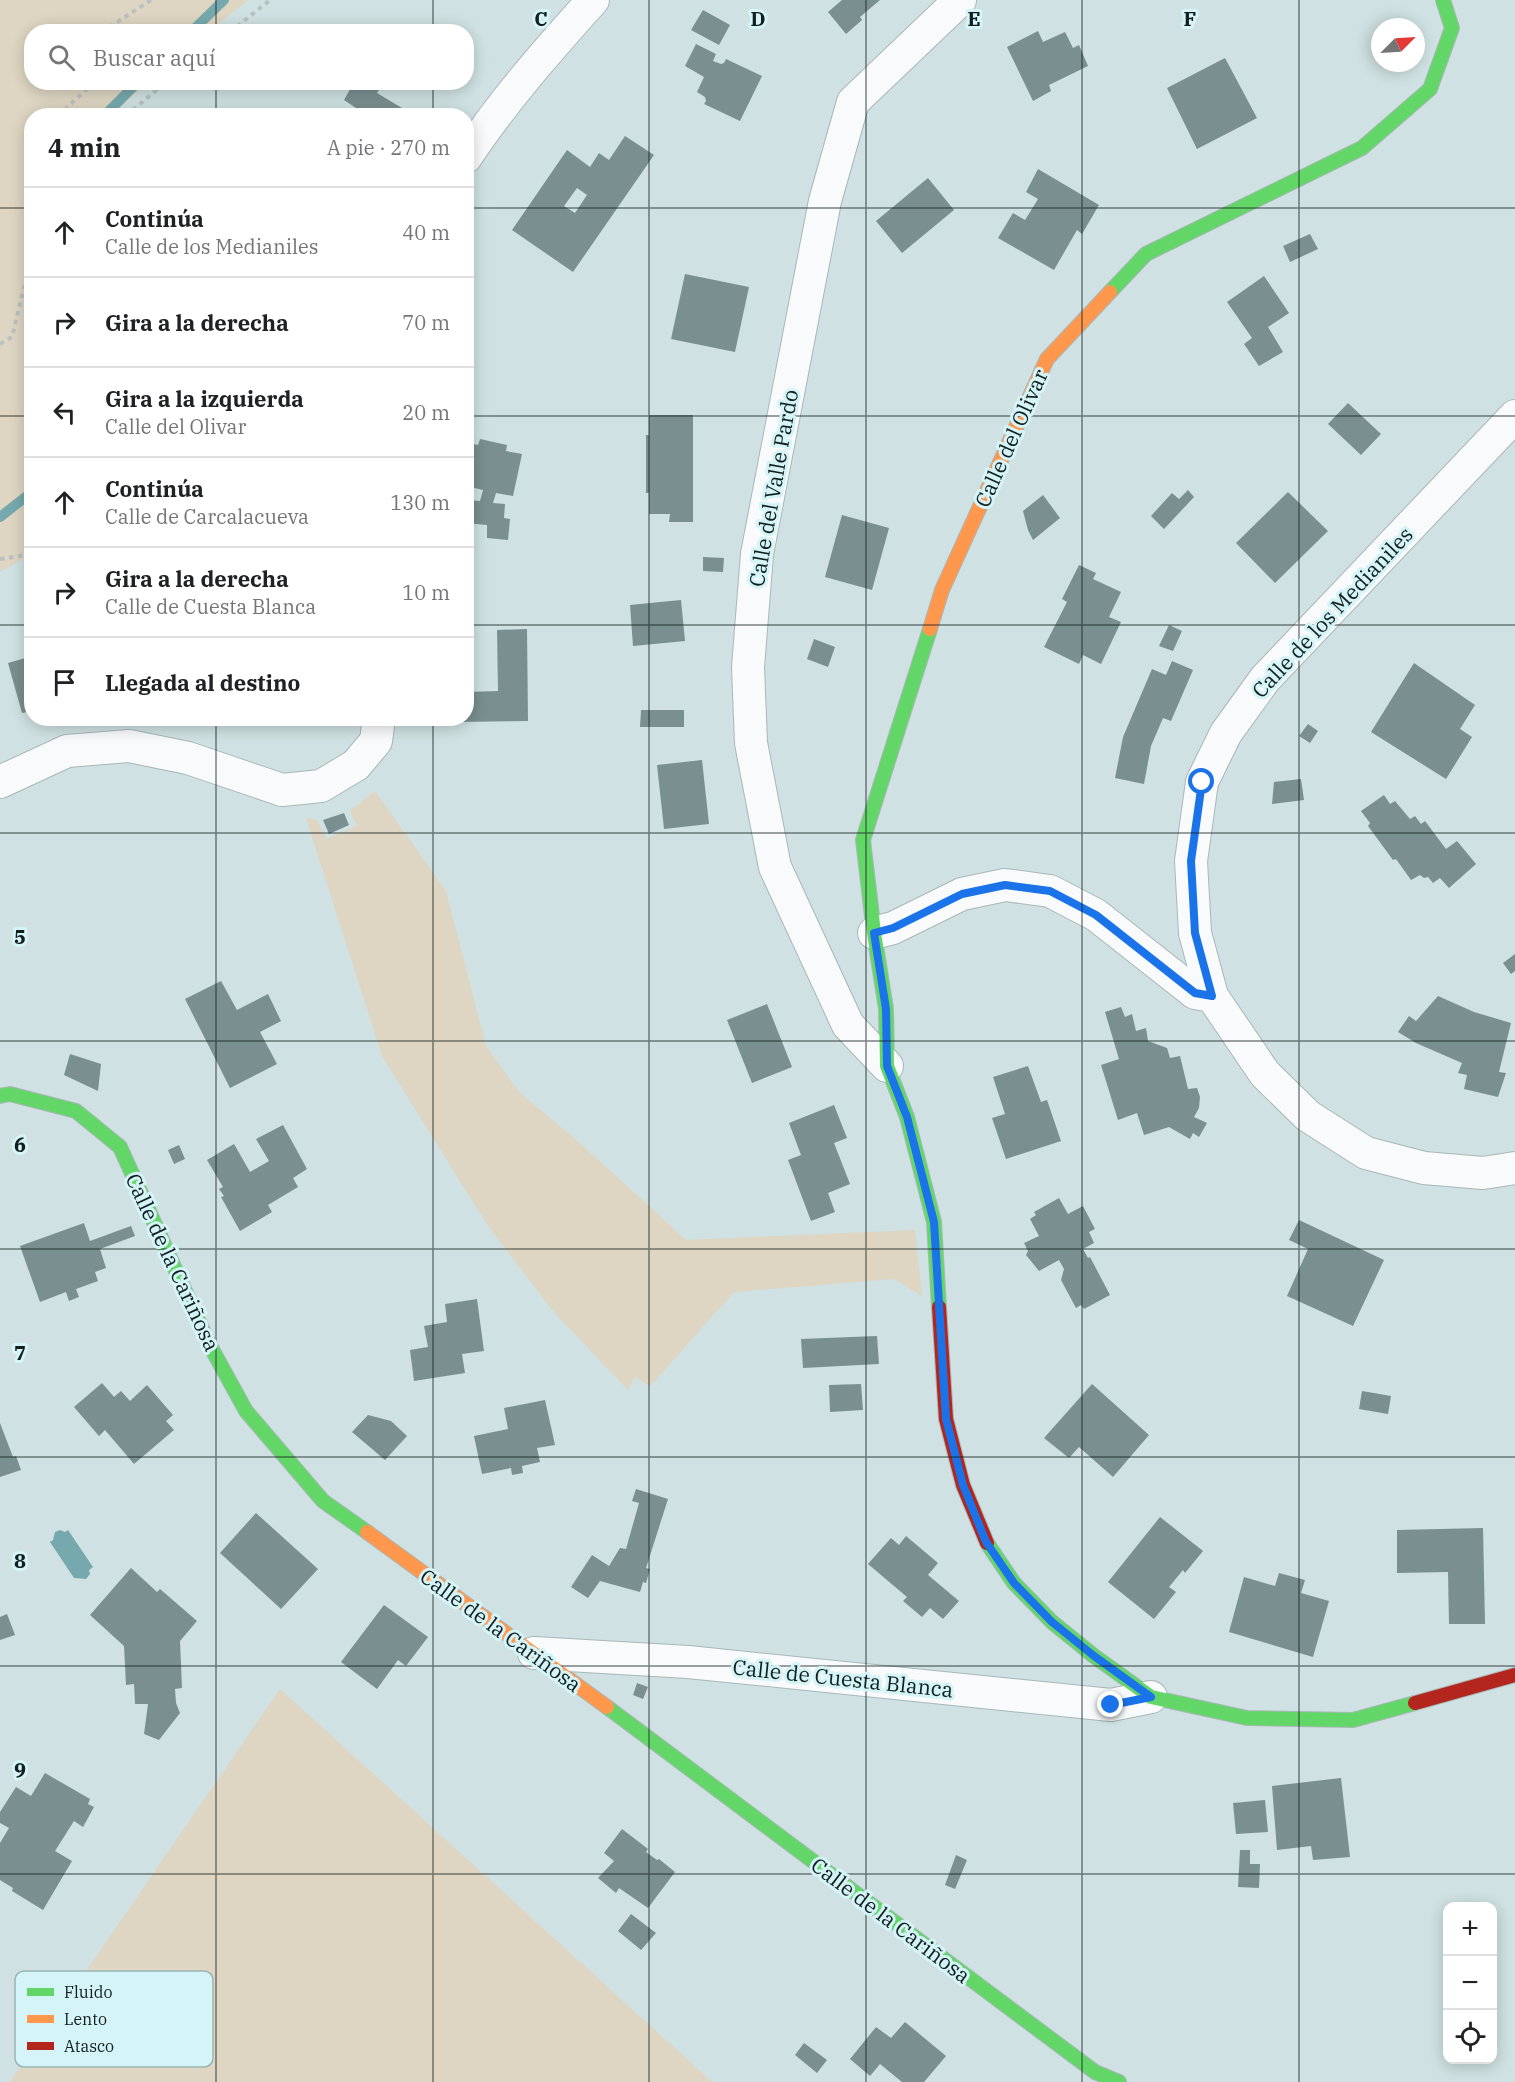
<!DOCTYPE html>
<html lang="es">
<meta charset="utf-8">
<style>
body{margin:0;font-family:"IBM Plex Serif",serif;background:#f6f6f6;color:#202124}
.controls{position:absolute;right:18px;bottom:18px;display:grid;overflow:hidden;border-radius:12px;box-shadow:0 3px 15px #0003}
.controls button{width:54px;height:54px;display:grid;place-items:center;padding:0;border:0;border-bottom:2px solid #e0e0e0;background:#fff;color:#202124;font:30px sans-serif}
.compass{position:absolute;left:1371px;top:18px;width:54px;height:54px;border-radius:50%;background:#fff;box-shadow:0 3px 15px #0003;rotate:66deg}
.stop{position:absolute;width:18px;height:18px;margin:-14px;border:4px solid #1a73e8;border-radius:50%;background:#fff}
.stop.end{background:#1a73e8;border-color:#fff;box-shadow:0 2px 6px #0008}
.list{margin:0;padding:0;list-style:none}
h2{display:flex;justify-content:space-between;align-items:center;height:78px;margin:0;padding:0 24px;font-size:26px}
h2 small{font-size:20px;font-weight:400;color:#757577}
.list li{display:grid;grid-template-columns:39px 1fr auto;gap:18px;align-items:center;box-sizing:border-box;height:90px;padding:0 24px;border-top:2px solid #e0e0e0}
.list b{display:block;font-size:22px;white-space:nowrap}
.list p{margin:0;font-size:20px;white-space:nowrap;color:#757577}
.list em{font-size:20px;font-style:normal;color:#757577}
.icon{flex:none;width:33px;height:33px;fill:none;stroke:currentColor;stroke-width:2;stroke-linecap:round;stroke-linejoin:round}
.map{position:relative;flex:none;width:1515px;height:2082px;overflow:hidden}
.search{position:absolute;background:#fff;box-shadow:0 3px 15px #0003;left:24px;top:24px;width:450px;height:66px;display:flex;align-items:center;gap:15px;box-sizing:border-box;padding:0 21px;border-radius:24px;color:#757577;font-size:22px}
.panel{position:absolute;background:#fff;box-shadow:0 3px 15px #0003;left:24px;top:108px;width:450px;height:618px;border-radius:24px}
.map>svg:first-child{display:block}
.green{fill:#ded5c2}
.water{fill:#76a9ad}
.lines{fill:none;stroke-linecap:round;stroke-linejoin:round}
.stream{stroke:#76a9ad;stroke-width:10}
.building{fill:#7a8f90;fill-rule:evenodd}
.street-casing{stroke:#a9b7b8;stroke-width:34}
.fast-casing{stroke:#a9b7b8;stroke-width:16}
.slow-casing{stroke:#a9b7b8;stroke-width:16}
.jam-casing{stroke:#a9b7b8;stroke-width:16}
.path{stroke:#bbc1c1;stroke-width:4;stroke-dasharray:4.5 4.5;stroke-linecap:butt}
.street{stroke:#f8fafb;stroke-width:32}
.fast{stroke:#63d668;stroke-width:14}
.slow{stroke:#ff974d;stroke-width:14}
.jam{stroke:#b3261e;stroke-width:14}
.route{stroke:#1a73e8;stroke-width:8}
.grid{fill:none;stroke:#121e1f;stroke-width:1.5;stroke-opacity:0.55}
.labels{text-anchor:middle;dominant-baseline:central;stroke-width:6;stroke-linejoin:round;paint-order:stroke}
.street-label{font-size:21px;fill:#121e1f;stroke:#d4f4f7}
.key{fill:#d4f4f7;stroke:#9ab4b6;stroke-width:1.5}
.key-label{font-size:16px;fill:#121e1f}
.grid-label{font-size:20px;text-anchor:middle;font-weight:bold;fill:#121e1f;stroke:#d4f4f7;stroke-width:6;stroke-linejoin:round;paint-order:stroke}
</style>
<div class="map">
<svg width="1515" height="2082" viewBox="0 0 1515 2082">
<rect width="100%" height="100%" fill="#cfe1e2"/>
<path class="green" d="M0,0H248L210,31L32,32V82L149,83L109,115L32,116L31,554L0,572Z
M375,791L446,891L486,1046L519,1092L581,1144L686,1240L915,1230L922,1296L894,1279L734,1292L650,1386L635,1377L628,1390L553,1311L488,1226L382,1056L306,818L317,820L326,839L357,826L350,811Z
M280,1689L712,2082H10Z"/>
<path class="water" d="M60,1530L65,1532L68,1530L93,1567L89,1570L90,1574L86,1579L74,1578L50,1542L53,1540L55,1532Z"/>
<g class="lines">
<path class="stream" d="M191,32L224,0
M104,116L138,82
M0,517L32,492"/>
</g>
<path class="building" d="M842,0H880L860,17L862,20L846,34L828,12Z
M703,10L730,25L719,45L691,30Z
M1038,31L1043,42L1065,32L1073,48L1079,45L1088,66L1049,85L1051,91L1033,101L1007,47Z
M696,44L716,54L713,61L721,64L724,63L726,59L762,76L740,121L704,104L706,101L705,97L697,92L704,77L685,66Z
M1225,58L1257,118L1197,149L1167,88Z
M354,82H366L379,90L377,93L412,114L411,116H351L356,108L344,100Z
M625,136L654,155L573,272L512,230L567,150L590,167L599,153L609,160ZM577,188L587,195L575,213L564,206Z
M1038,169L1099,205L1082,234L1077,230L1054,270L998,238L1013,213L1025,220L1038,199L1026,192Z
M928,178L954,210L902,253L876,221Z
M1310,234L1318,249L1290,262L1283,246Z
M685,274L749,287L735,352L671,339Z
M1264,276L1289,313L1268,327L1283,352L1259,366L1244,344L1252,338L1227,302Z
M1348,403L1381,434L1361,455L1328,424Z
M649,415H693V522H669L670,514H649V493H646V435H649Z
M480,439L507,445L506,451L522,454L513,496L496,493L493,503L505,504L504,518L510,519L508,540L487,538V525L466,523L468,500L480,501L483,490L466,486L474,444L478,445Z
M1188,490L1194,497L1164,529L1151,516L1172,493L1179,499Z
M1288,492L1328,531L1275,583L1236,543Z
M1043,495L1060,518L1033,540L1028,530L1023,511Z
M842,515L889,528L872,590L825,577Z
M703,557L724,558L723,572L703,571Z
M1079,565L1096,573L1093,579L1121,592L1109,617L1121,622L1101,664L1083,655L1079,664L1044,647L1067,602L1062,599Z
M681,600L685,641L633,646L630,605Z
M1169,625L1182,631L1173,651L1159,646Z
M527,629L528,721L458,722V718H466V692L498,691L497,630Z
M814,639L835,647L828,667L807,659Z
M32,656V711L22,713L8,663Z
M1172,661L1193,670L1171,721L1163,718L1151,746L1144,784L1115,778L1123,737L1152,669L1166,675Z
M1414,663L1475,705L1460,729L1472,737L1446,779L1371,732Z
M641,710H684V727H640Z
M1308,724L1318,731L1310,743L1299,736Z
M702,760L709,824L664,829L657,765Z
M1301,779L1304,800L1272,804L1274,782Z
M1384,795L1390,804L1395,801L1410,819L1415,816L1421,824L1425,821L1446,849L1457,841L1476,864L1449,888L1440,878L1433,883L1428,877L1424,878L1420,875L1411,880L1396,859L1393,860L1368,826L1370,823L1361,811Z
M344,813L349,825L329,834L323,820Z
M1515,954V971L1511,974L1503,963Z
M221,981L237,1010L268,994L281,1021L260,1032L277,1064L230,1088L185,999Z
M1438,996L1474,1012L1511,1023L1499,1072L1506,1073L1498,1097L1464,1089L1467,1075L1458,1073L1462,1063L1416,1043L1398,1032L1409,1016L1416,1021Z
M767,1004L792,1067L752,1083L727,1020Z
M1121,1007L1125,1017L1132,1014L1136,1031L1146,1028L1148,1041L1167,1048L1170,1058L1180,1056L1188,1089L1197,1088L1200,1097L1199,1108L1194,1117L1207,1123L1199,1137L1193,1133L1190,1139L1169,1127L1144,1135L1137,1113L1118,1120L1101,1065L1119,1059L1105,1012Z
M70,1054L101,1064L98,1091L64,1075Z
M1028,1066L1041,1102L1047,1100L1061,1141L1006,1159L992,1118L1005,1114L993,1077Z
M834,1105L847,1138L834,1143L850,1184L828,1193L835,1212L811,1221L788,1160L801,1155L789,1123Z
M283,1125L307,1169L293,1178L298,1187L268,1205L272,1212L240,1231L221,1197L224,1196L219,1189L223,1187L207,1160L234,1144L250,1172L269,1161L256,1139Z
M179,1145L185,1159L174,1164L168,1150Z
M1059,1198L1068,1214L1083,1206L1095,1229L1089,1232L1094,1243L1083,1249L1088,1258L1090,1257L1110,1295L1084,1309L1081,1305L1076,1308L1061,1280L1064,1269L1059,1260L1039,1271L1026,1255L1028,1251L1024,1243L1039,1236L1030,1219L1036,1215L1034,1212Z
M1299,1220L1384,1260L1353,1326L1287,1296L1308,1249L1289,1240Z
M84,1223L90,1241L131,1226L135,1236L100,1249L106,1268L95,1272L98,1281L76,1289L79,1297L69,1301L66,1292L40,1302L20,1246Z
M477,1299L484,1351L462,1354L465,1373L414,1381L410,1350L428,1347L424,1326L447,1322L445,1304Z
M877,1336L879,1364L803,1368L801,1339Z
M102,1383L114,1397L121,1391L130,1401L147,1385L173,1415L166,1421L174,1430L134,1464L105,1430L99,1436L74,1407Z
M861,1384L863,1410L830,1412L829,1385Z
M1092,1384L1149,1435L1113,1477L1079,1447L1069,1458L1044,1438Z
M1362,1391L1391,1396L1388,1414L1359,1409Z
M545,1400L555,1445L537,1448L540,1462L522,1466L523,1473L512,1475L511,1468L482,1474L474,1436L508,1429L504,1408Z
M368,1415L391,1421L407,1436L385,1460L352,1432Z
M0,1423L13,1457L16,1456L21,1470L0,1477Z
M636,1489L668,1499L646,1568L650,1569L646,1583L643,1582L640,1592L600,1581L588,1598L571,1587L592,1555L609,1566L620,1548L626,1549L639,1503L632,1501Z
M256,1513L318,1569L281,1609L220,1553Z
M1160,1517L1203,1551L1185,1573L1183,1570L1169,1587L1176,1592L1154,1619L1108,1582Z
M1483,1528L1485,1624H1449L1448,1572L1397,1573V1530Z
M906,1536L938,1563L928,1575L959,1601L943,1619L930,1608L922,1617L903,1601L907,1597L868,1564L891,1538L899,1545Z
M131,1568L157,1592L160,1589L197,1621L180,1641L182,1688L175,1689L176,1703L180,1713L159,1740L144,1734L148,1704H135L134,1684L126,1685L124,1646L90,1615Z
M1279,1573L1305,1580L1301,1593L1329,1601L1313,1657L1229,1632L1244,1577L1275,1586Z
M384,1605L428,1637L406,1666L398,1660L377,1689L341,1662Z
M7,1614L15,1635L0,1640V1617Z
M637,1683L648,1687L643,1699L633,1695Z
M45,1773L90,1799L88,1804L94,1807L83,1827L74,1821L55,1851L72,1861L43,1910L12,1891L13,1888L0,1880V1843L9,1828L0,1823V1812L16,1787L31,1796Z
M1341,1778L1350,1857L1313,1860L1311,1846L1277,1850L1272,1786Z
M1265,1800L1268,1832L1236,1834L1233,1803Z
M622,1829L648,1849L646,1852L657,1860L659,1859L675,1872L648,1908L619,1888L616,1893L598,1878L614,1861L604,1853Z
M1240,1850H1250V1864H1260L1259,1888L1238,1887Z
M956,1855L967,1860L955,1889L945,1885Z
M631,1914L656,1933L641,1950L618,1931Z
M905,2022L946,2056L924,2082H902L880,2064L870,2076L850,2059L876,2027L891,2038Z
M804,2043L827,2060L817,2073L795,2055Z"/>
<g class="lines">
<g class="street-casing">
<path id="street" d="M466,157C503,101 548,50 593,0
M1515,416L1265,679L1226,733L1202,782L1191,861L1195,933L1212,996L1265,1074L1308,1116L1366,1153L1424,1168L1483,1173L1515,1168
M0,782L67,751L129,746L188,758L282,790L321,786L356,765L376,741L379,718
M874,933L893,928L962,894L1005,885L1050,891L1096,915L1195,993L1212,996
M887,1066L848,1025L775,867L751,743L748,667L757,554L825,201L853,102L960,0
M534,1653L688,1662L1111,1705L1151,1697"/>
</g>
<g class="fast-casing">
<path id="fast" d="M1110,292L1146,254L1362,148L1430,89L1452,28L1443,0
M930,629L863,840L874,933L886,1009L887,1066L907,1117L934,1222L939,1307
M0,1096L10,1094L76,1111L120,1147L208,1342L246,1411L323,1501L367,1532
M987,1543L1014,1583L1052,1622L1094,1656L1151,1697L1247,1718L1353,1720L1415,1703
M607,1707L1095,2072L1119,2082"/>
</g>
<g class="slow-casing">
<path id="slow" d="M930,629L942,590L1047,359L1110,292
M367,1532L607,1707"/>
</g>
<g class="jam-casing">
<path id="jam" d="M939,1307L946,1419L963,1485L987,1543
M1415,1703L1515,1675"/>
</g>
<path class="path" d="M102,32L151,0
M230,32L270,0
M58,116L89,87L90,82
M126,116L166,82
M0,344L12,337L32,255
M0,559L32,554"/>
<use href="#street" class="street"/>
<use href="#fast" class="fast"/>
<use href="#slow" class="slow"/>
<use href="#jam" class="jam"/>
</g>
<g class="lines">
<path class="route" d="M1111,1705L1151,1697L1094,1656L1052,1622L1014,1583L986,1542L963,1485L946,1419L934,1222L907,1117L887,1066L886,1009L874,933L893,928L962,894L1005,885L1050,891L1096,915L1195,993L1212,996L1195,933L1191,861L1202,782"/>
</g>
<path class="grid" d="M216,0V32M433,0V32M649,0V2082M866,0V2082M1082,0V2082M1299,0V2082M216,82V116M433,82V116M0,208H32M466,208H1515M0,416H32M466,416H1515M0,625H32M466,625H1515M216,718V2082M433,718V2082M0,833H1515M0,1041H1515M0,1249H1515M0,1457H1515M0,1666H1515M0,1874H1515"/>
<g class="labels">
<g class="street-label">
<text transform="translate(1011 438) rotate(-66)">Calle del Olivar</text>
<text transform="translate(773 488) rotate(-80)">Calle del Valle Pardo</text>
<text transform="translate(1332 612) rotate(-47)">Calle de los Medianiles</text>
<text transform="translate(173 1262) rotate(65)">Calle de la Cariñosa</text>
<text transform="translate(501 1630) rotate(36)">Calle de la Cariñosa</text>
<text transform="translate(843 1678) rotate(6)">Calle de Cuesta Blanca</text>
<text transform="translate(891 1920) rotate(37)">Calle de la Cariñosa</text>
</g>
</g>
<rect x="15" y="1971" width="198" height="96" rx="9" class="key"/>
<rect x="27" y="1988" width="27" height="8" fill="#63d668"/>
<rect x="27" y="2015" width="27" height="8" fill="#ff974d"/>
<rect x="27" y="2042" width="27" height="8" fill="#b3261e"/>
<g class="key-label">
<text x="64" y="1998">Fluido</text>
<text x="64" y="2025">Lento</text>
<text x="64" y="2052">Atasco</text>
</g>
<g class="grid-label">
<text x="541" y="26">C</text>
<text x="758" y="26">D</text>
<text x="974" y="26">E</text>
<text x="1190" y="26">F</text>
<text x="20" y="944">5</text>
<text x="20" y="1152">6</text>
<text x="20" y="1360">7</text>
<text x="20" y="1568">8</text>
<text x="20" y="1777">9</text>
</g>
</svg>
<div class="controls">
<button>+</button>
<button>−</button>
<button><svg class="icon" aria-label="locate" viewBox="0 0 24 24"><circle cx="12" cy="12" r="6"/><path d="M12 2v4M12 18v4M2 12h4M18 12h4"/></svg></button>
</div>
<svg class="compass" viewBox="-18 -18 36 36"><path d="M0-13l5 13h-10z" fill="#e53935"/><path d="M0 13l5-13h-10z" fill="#757577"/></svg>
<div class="stop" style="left:1202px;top:782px"></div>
<div class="stop end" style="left:1111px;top:1705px"></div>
<div class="search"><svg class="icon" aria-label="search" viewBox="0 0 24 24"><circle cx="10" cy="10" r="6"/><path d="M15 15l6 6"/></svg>Buscar aquí</div>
<section class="panel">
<h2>4 min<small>A pie · 270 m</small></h2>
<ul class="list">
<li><svg class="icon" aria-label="ahead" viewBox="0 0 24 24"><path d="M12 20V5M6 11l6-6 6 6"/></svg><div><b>Continúa</b><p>Calle de los Medianiles</p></div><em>40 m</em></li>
<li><svg class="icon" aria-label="right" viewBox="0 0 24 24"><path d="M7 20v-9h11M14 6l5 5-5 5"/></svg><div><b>Gira a la derecha</b></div><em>70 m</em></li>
<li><svg class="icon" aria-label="left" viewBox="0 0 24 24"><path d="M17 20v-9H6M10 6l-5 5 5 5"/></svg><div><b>Gira a la izquierda</b><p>Calle del Olivar</p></div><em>20 m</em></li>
<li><svg class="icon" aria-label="ahead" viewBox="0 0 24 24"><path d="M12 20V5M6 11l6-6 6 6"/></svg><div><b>Continúa</b><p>Calle de Carcalacueva</p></div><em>130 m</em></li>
<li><svg class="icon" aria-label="right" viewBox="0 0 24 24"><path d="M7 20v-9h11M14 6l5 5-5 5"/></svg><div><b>Gira a la derecha</b><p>Calle de Cuesta Blanca</p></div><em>10 m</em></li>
<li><svg class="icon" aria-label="arrive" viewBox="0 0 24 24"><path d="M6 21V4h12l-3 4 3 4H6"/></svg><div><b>Llegada al destino</b></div></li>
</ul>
</section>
</div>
